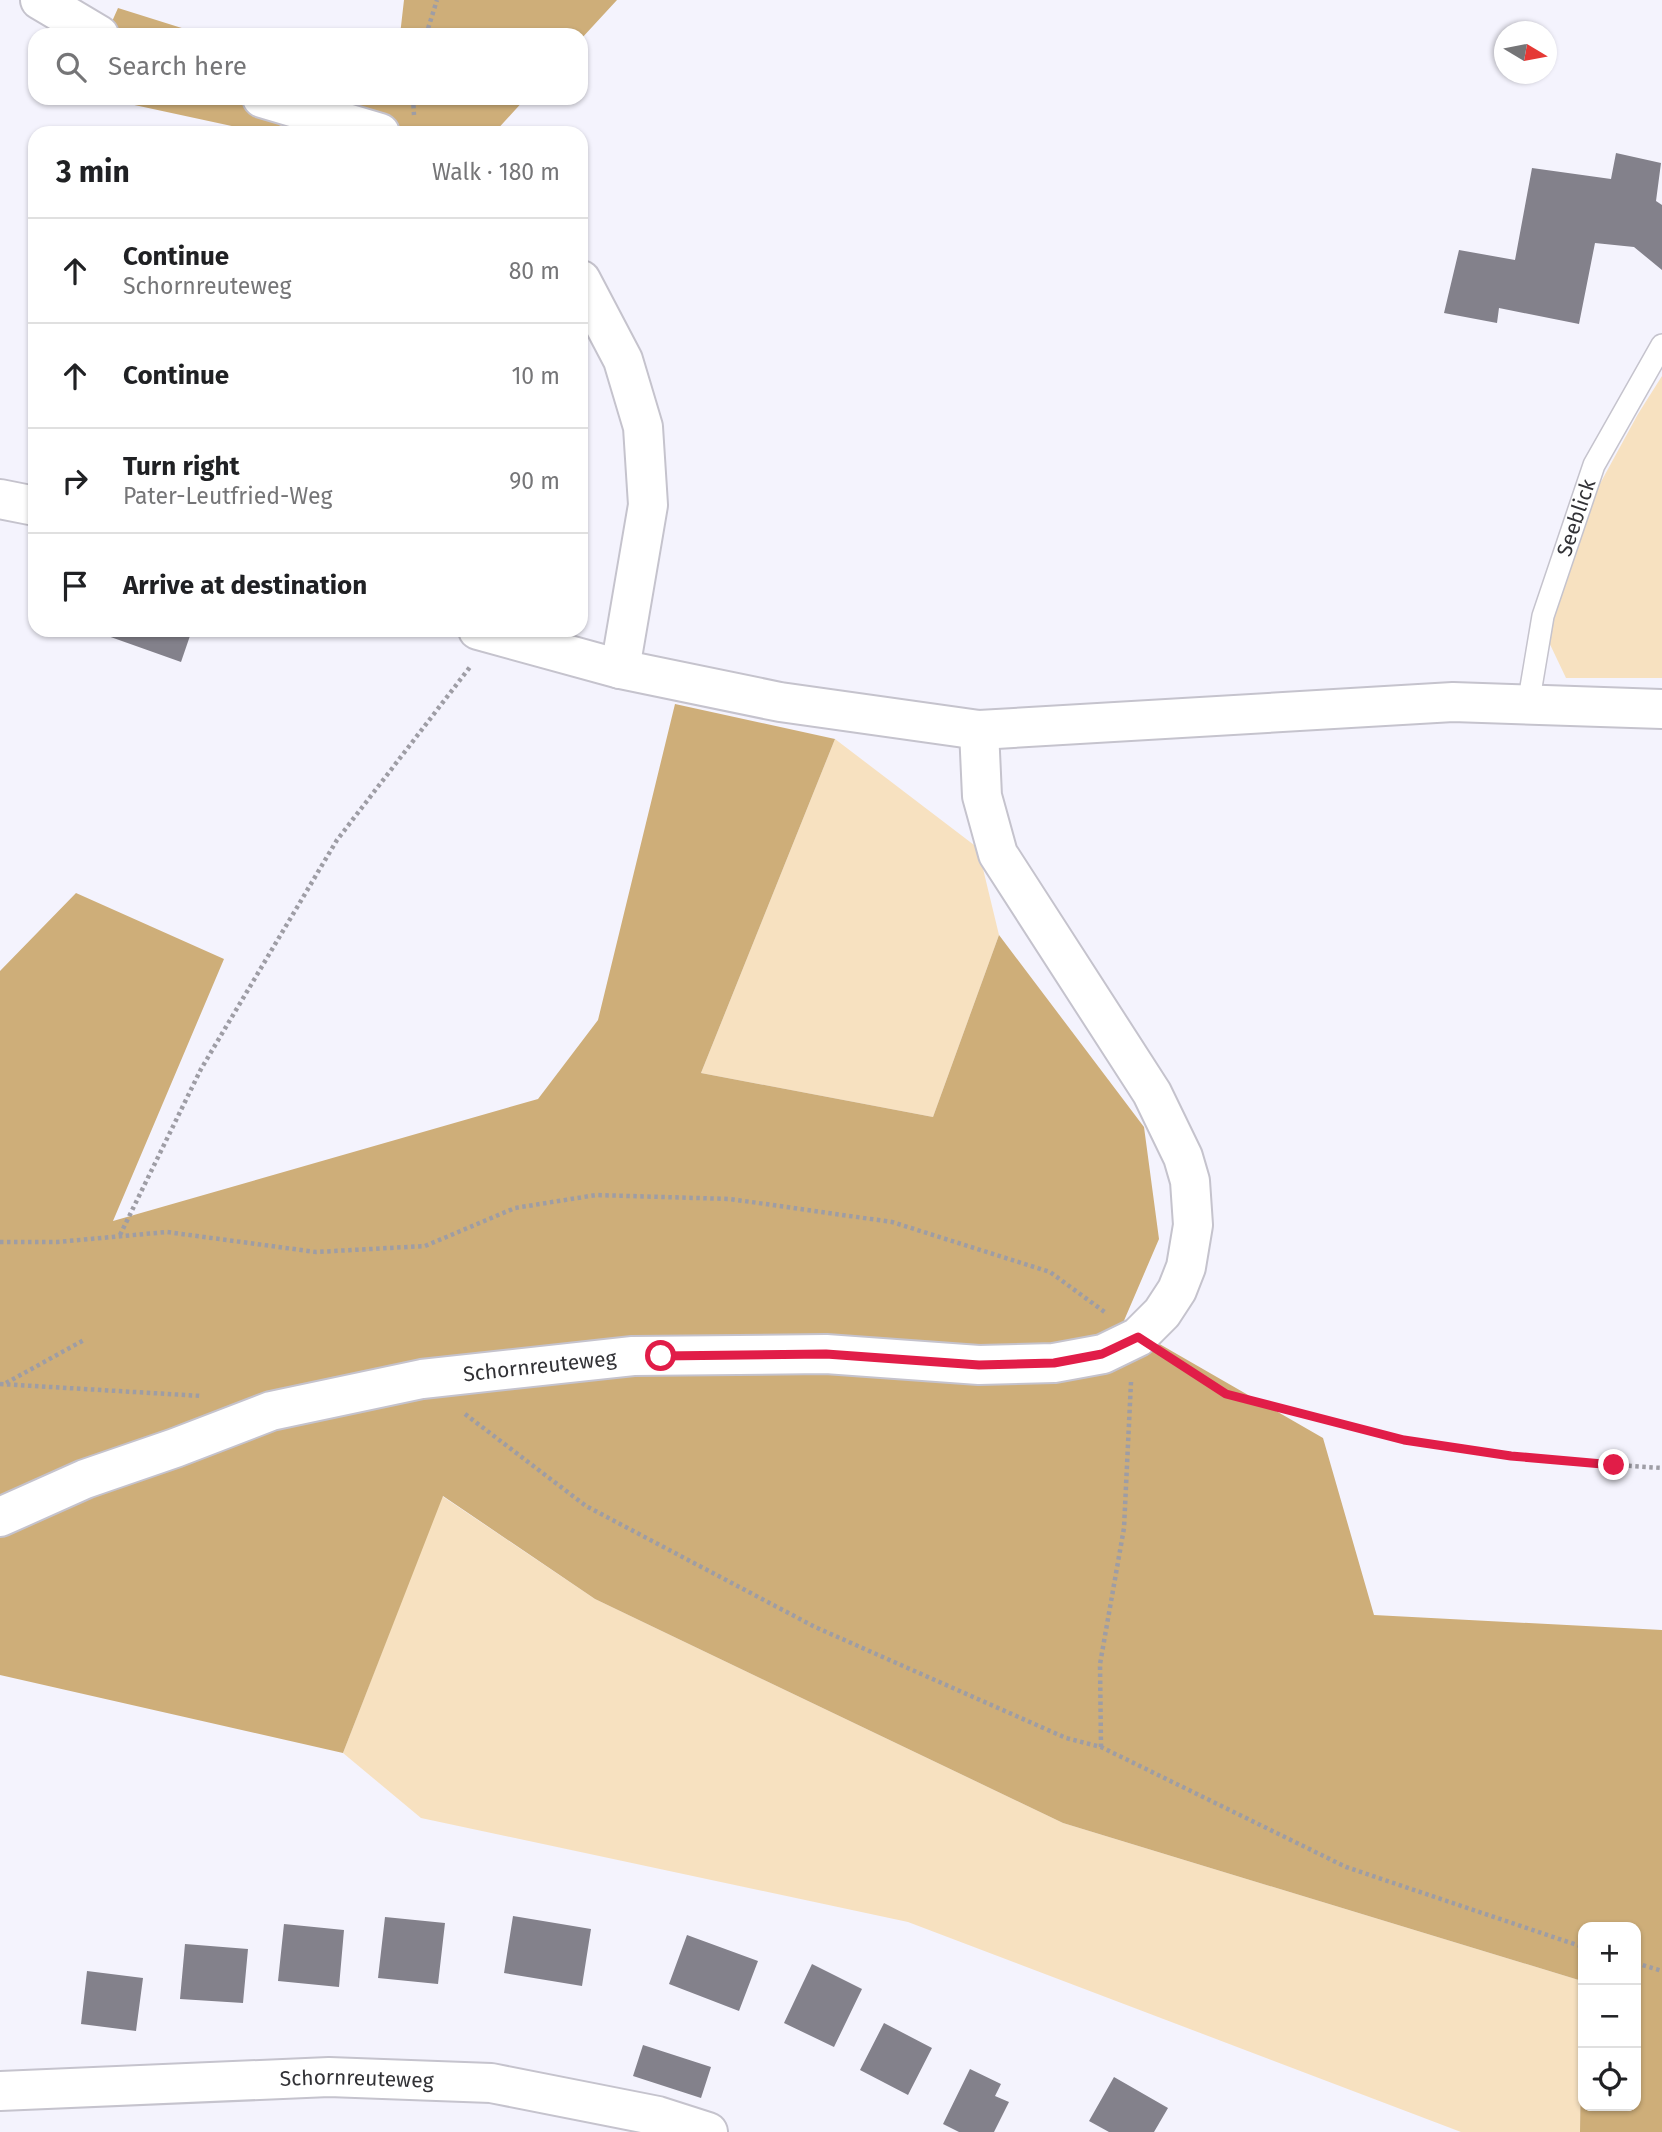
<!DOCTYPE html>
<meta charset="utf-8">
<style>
body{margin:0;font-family:"Fira Sans",sans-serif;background:#f6f6f6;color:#202124}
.controls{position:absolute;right:21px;bottom:21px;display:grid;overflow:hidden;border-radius:14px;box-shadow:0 2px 5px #0004}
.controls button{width:63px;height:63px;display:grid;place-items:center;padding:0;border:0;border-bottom:2px solid #e0e0e0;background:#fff;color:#202124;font:35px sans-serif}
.compass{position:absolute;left:1494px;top:21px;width:63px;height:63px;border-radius:50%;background:#fff;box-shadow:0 2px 5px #0004;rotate:100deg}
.stop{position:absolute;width:21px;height:21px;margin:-16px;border:5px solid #e11d48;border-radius:50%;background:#fff}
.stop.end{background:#e11d48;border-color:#fff;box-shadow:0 2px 7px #0008}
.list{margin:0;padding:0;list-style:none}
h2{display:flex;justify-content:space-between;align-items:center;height:91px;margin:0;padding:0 28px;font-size:30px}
h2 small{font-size:23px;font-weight:400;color:#757577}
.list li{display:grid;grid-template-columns:46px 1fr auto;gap:21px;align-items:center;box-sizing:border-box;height:105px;padding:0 28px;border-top:2px solid #e0e0e0}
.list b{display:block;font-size:26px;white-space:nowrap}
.list p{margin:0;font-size:23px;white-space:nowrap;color:#757577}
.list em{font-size:23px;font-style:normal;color:#757577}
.icon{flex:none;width:38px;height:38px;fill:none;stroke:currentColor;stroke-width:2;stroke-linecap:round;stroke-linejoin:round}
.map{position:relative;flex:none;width:1662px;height:2132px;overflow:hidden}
.search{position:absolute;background:#fff;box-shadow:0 2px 5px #0004;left:28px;top:28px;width:560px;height:77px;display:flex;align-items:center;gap:18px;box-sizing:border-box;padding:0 24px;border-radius:21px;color:#757577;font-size:26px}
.panel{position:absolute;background:#fff;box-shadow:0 2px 5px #0004;left:28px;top:126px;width:560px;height:511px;border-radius:21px}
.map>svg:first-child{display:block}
.green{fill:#f7e1c0}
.forest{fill:#ceae79;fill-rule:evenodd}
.building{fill:#83818b}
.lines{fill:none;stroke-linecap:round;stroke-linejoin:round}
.lane-casing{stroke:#c5c3cd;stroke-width:24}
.street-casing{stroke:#c5c3cd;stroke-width:42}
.path{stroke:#9e9da5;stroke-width:4.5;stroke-dasharray:3.5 3.5;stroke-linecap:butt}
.lane{stroke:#fff;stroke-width:21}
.street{stroke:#fff;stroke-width:38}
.route{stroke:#e11d48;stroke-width:9}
.labels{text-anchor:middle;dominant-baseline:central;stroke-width:5;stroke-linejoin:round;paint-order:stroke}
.street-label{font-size:21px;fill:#323236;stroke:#fff}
</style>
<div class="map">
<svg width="1662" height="2132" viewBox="0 0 1662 2132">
<rect width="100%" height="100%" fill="#f4f3fd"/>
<path class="green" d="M1662,376V678H1566L1546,636L1590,502L1638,414Z
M835,739L978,848L999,935L933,1117L701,1073Z
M442,1496L595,1599L1063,1823L1582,1981L1580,2132H1461L908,1922L421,1818L343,1753Z"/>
<path class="forest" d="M404,0H617L581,39V35H400Z
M118,8L204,35H106Z
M102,98H526L494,133H417L299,120L259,132Z
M675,704L835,739L701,1073L933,1117L999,935L1144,1127L1159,1239L1123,1323L1323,1438L1374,1615L1662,1630V2132H1580L1582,1981L1063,1823L595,1599L443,1496L343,1753L0,1675V971L76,893L224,959L113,1221L538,1099L598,1020ZM1583,1927H1636V2106H1583Z"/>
<path class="building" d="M1616,153L1661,163L1656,201L1662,205V270L1634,247L1595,243L1579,324L1499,308L1497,323L1444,313L1459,250L1515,260L1532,168L1611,179Z
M107,630H192L181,662L105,635Z
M513,1916L591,1929L582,1986L504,1973Z
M385,1917L445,1923L438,1984L378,1978Z
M284,1924L344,1930L339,1987L278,1981Z
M687,1935L758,1961L739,2011L669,1984Z
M185,1944L248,1949L243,2003L180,1999Z
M812,1964L862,1989L834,2047L784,2023Z
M87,1971L143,1978L136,2031L81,2024Z
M884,2023L932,2048L908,2095L860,2070Z
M643,2045L711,2067L701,2098L633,2076Z
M970,2069L1001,2084L995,2096L1009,2102L994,2132H959L943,2124Z
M1114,2077L1168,2108L1154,2132H1109L1089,2121Z"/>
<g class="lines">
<g class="lane-casing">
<g id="lane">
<path id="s1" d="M1528,705L1543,616L1594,465L1662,345"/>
</g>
</g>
<g class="street-casing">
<g id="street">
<path d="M40,0L99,35"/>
<path d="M262,98L380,133"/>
<path d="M581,280L623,360L643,427L648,505L620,669"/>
<path d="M0,499L35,506"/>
<path d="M478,630L620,669L780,702L979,730L1453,702L1662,709"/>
<path id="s2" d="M0,1517L85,1479L175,1448L271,1411L422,1379L633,1356L826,1354L979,1365L1054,1363L1103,1354L1138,1337L1162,1313L1177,1290L1186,1267L1193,1225L1190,1181L1183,1157L1152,1093L998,854L982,796L979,730"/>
<path id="s3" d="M0,2091L329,2077L491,2083L658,2116L708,2132"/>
</g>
</g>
<path class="path" d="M426,35L437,0
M413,98L414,115
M120,1235L201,1069L337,840L470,667
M0,1242H57L167,1232L316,1252L425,1246L515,1208L596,1195L730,1199L892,1222L1050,1272L1106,1313
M1171,1357L1226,1394L1404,1440L1570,1462L1662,1468
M6,1383L84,1340
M0,1384L202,1396
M465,1414L586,1506L815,1627L1066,1738L1101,1747L1346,1867L1583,1947
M1101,1747L1100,1664L1124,1528L1131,1382
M1636,1963L1662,1971"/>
<use href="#lane" class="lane"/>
<use href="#street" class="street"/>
</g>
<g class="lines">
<path class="route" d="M661,1356L826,1354L979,1365L1054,1363L1102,1354L1138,1337L1226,1394L1404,1440L1511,1456L1614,1465"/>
</g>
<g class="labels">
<g class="street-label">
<text stroke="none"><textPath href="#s1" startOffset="194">Seeblick</textPath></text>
<text stroke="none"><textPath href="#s2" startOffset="564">Schornreuteweg</textPath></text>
<text stroke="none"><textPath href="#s3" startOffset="357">Schornreuteweg</textPath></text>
</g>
</g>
</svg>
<div class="controls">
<button>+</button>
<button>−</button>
<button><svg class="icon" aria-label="locate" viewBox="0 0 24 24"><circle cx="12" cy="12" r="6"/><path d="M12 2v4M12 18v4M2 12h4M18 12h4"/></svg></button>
</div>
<svg class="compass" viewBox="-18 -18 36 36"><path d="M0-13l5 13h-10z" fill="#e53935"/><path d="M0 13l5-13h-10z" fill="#757577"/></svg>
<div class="stop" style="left:661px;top:1356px"></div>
<div class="stop end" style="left:1614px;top:1465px"></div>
<div class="search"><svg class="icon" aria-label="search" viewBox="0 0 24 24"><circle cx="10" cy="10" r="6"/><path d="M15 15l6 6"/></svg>Search here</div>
<section class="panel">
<h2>3 min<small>Walk · 180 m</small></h2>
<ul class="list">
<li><svg class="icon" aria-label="ahead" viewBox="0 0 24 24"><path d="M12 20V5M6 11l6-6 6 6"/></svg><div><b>Continue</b><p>Schornreuteweg</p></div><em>80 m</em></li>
<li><svg class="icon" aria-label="ahead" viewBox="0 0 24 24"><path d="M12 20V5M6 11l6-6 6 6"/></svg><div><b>Continue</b></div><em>10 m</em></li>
<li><svg class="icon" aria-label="right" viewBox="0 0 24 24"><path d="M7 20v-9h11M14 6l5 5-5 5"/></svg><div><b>Turn right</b><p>Pater-Leutfried-Weg</p></div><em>90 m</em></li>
<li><svg class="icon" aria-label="arrive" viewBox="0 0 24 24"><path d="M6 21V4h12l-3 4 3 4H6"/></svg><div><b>Arrive at destination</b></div></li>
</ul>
</section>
</div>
